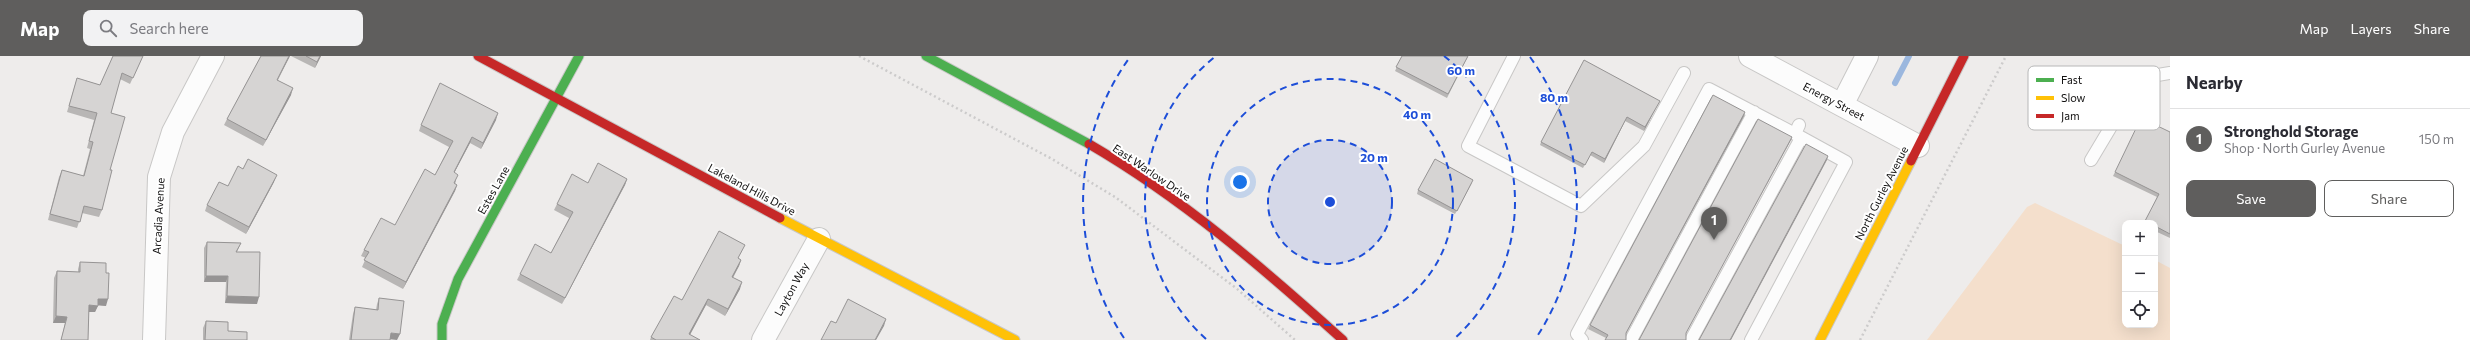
<!DOCTYPE html>
<meta charset="utf-8">
<style>
body{margin:0;font-family:Commissioner,sans-serif;background:#f2f2f3;color:#2b2b33}
.controls{position:absolute;right:12px;bottom:12px;display:grid;overflow:hidden;border-radius:8px;box-shadow:0 4px 16px #0002}
.controls button{width:36px;height:36px;display:grid;place-items:center;padding:0;border:0;border-bottom:1px solid #e1e1e2;background:#fff;color:#2b2b33;font:20px sans-serif}
.you{position:absolute;left:1240px;top:126px;width:14px;height:14px;margin:-10px;border:3px solid #fff;border-radius:50%;background:#1a73e8;box-shadow:0 0 0 6px #1a73e833}
.badge{display:grid;place-items:center;width:26px;height:26px;border-radius:50%;background:#5f5e5d;color:#fff;font-size:13px;font-weight:700}
.pin{position:absolute;translate:-50% -33px;filter:drop-shadow(0 1px 2px #0008)}
.pin::after{content:'';position:absolute;top:21px;width:14px;height:12px;background:inherit;clip-path:polygon(0 0,100% 0,50% 100%)}
.list{margin:0;padding:0;list-style:none}
h2{display:flex;justify-content:space-between;align-items:center;height:52px;margin:0;padding:0 16px;font-size:17px}
h2 small{font-size:13px;font-weight:400;color:#7c7c81}
.list li{display:grid;grid-template-columns:26px 1fr auto;gap:12px;align-items:center;box-sizing:border-box;height:60px;padding:0 16px;border-top:1px solid #e1e1e2}
.list b{display:block;font-size:15px;white-space:nowrap}
.list p{margin:0;font-size:13px;white-space:nowrap;color:#7c7c81}
.list em{font-size:13px;font-style:normal;color:#7c7c81}
.actions{display:flex;gap:8px;padding:12px 16px}
.actions a{flex:1;padding:9px 0;border:1px solid #5f5e5d;border-radius:8px;text-align:center;font-size:14px;color:#5f5e5d}
.actions .main{background:#5f5e5d;color:#fff}
.icon{flex:none;width:22px;height:22px;fill:none;stroke:currentColor;stroke-width:2;stroke-linecap:round;stroke-linejoin:round}
.map{position:relative;flex:none;width:2170px;height:284px;overflow:hidden}
header{display:flex;align-items:center;gap:24px;box-sizing:border-box;height:56px;padding:0 20px;background:#5f5e5d;color:#fff}
header strong{font-size:19px}
nav{display:flex;gap:22px;margin-inline-start:auto;font-size:14px}
.search{width:280px;height:36px;background:#f2f2f3;display:flex;align-items:center;gap:10px;box-sizing:border-box;padding:0 14px;border-radius:8px;color:#7c7c81;font-size:15px}
main{display:flex}
aside{flex:1;background:#fff}
.map>svg:first-child{display:block}
.green{fill:#f4dfcc}
.lines{fill:none;stroke-linecap:round;stroke-linejoin:round}
.stream{stroke:#9bb7de;stroke-width:6}
.lane-casing{stroke:#c8c7c6;stroke-width:14}
.street-casing{stroke:#c8c7c6;stroke-width:24}
.fast-casing{stroke:#c8c7c6;stroke-width:11}
.slow-casing{stroke:#c8c7c6;stroke-width:11}
.jam-casing{stroke:#c8c7c6;stroke-width:11}
.path{stroke:#cccbcb;stroke-width:2.5;stroke-dasharray:2 3;stroke-linecap:butt}
.lane{stroke:#fcfcfc;stroke-width:12}
.street{stroke:#fcfcfc;stroke-width:22}
.fast{stroke:#4caf50;stroke-width:9}
.slow{stroke:#ffc107;stroke-width:9}
.jam{stroke:#c62828;stroke-width:9}
.wall{fill:#b8b6b5}
.shaded-wall{fill:#969494}
.building{fill:#d6d4d3;stroke:#969494}
.ring{fill:none;stroke:#1d4ed8;stroke-width:2;stroke-dasharray:7 5}
.labels{text-anchor:middle;dominant-baseline:central;stroke-width:4;stroke-linejoin:round;paint-order:stroke}
.street-label{font-size:11px;fill:#121111;stroke:#fff}
.key{fill:#fff;stroke:#b8b8b8;stroke-width:1}
.key-label{font-size:11px;fill:#121111}
.centre{fill:#1d4ed8;stroke:#fff;stroke-width:2}
.ring-label{font-size:12px;text-anchor:middle;font-weight:bold;fill:#1d4ed8;stroke:#fff;stroke-width:4;stroke-linejoin:round;paint-order:stroke}
</style>
<header>
<strong>Map</strong>
<div class="search"><svg class="icon" aria-label="search" viewBox="0 0 24 24"><circle cx="10" cy="10" r="6"/><path d="M15 15l6 6"/></svg>Search here</div>
<nav><a>Map</a><a>Layers</a><a>Share</a></nav>
</header>
<main>
<div class="map">
<svg width="2170" height="284" viewBox="0 0 2170 284">
<rect width="100%" height="100%" fill="#eeeceb"/>
<path class="green" d="M2035,147L2125,190V269H2155V204L2170,212V284H1927L2027,151Z"/>
<g class="lines">
<path class="stream" d="M1895,27L1909,0"/>
<g class="lane-casing">
<path id="lane" d="M1514,0L1468,90L1581,150L1644,90L1684,17
M2091,104L2140,22L2170,17
M1582,284L1577,278L1709,33L1795,78L1799,69
M1631,284L1754,56
M1691,284L1801,82
M1751,284L1846,106L1795,78"/>
</g>
<g class="street-casing">
<path id="street" d="M1750,0L1918,90
M1842,49L1867,0
M154,284L159,121L173,76L213,0
M763,284L819,183"/>
</g>
<g class="fast-casing">
<path id="fast" d="M926,0L1089,88
M442,284V268L458,223L579,0"/>
</g>
<g class="slow-casing">
<path id="slow" d="M780,162L1015,284
M1820,284L1911,105"/>
</g>
<g class="jam-casing">
<path id="jam" d="M478,0L780,162
M1089,88C1182,142 1263,212 1343,284
M1911,105L1964,0"/>
</g>
<path class="path" d="M859,0L1052,103L1115,141L1236,232L1295,284
M1860,284L2006,0"/>
<use href="#lane" class="lane"/>
<use href="#street" class="street"/>
<use href="#fast" class="fast"/>
<use href="#slow" class="slow"/>
<use href="#jam" class="jam"/>
</g>
<path class="wall" d="M113,0H143L130,28L120,23L111,57L110,114L102,154L99,161L82,157L77,172L48,164L59,121L62,114L83,120L90,93L87,92L94,64L67,56L77,22L100,29Z
M261,0H290L278,24L291,39L263,90L224,69L227,63Z
M291,0H321L315,12Z
M1402,0H1468L1447,42L1395,15Z
M1660,45L1658,48L1644,75L1625,65L1604,107L1590,99L1583,112L1540,89L1541,86Z
M1744,60L1626,278L1606,282L1588,273L1590,269Z
M496,64L481,93L470,87L454,117L456,125L455,128L457,129L455,135L403,233L362,211L366,202L361,200L364,194L395,169L435,119L449,91L419,75L421,69Z
M2170,76V182L2155,175V167H2145L2157,141L2113,120L2115,116Z
M243,113L274,126L246,178L205,155L207,149L228,130Z
M627,123L625,129L562,248L517,224L520,218L551,197L569,162L554,154L557,148L588,127Z
M1472,127L1455,158L1417,138L1418,134Z
M207,186L241,187L237,196L257,248L225,247L226,226H204V192Z
M742,195L738,202L741,204L739,210L733,222L740,233L725,260L706,249L690,279L700,284H650L651,281Z
M80,206L106,250L98,249L95,256H89L88,284H61L65,267H53L54,222L57,215L78,216V213Z
M379,242L390,284H349L353,258L355,251L376,254L377,248Z
M206,265L228,275L247,284H203V272Z"/>
<path class="shaded-wall" d="M289,0H290L274,30Z
M320,0H321L315,12L317,6Z
M293,32L291,39L263,90L266,84Z
M1660,45L1658,48L1644,75L1645,71Z
M1745,56L1744,60L1624,280L1626,277Z
M498,57L496,64L481,93L483,87Z
M1627,61L1604,107L1605,103Z
M472,81L470,87L451,123L454,116Z
M1792,81L1791,84L1684,280L1686,277Z
M1828,100L1827,104L1731,284H1730Z
M277,119L274,126L246,178L249,171Z
M627,123L625,129L562,248L565,242Z
M457,129L455,135L403,233L406,226Z
M741,204L739,210L729,228L732,221Z
M206,220H228L226,226H204Z
M742,226L740,233L725,260L728,253Z
M227,240L259,241L257,248L225,247Z
M98,243H108L106,250L95,249Z
M708,243L706,249L687,284L689,278Z
M89,249L98,250L95,256H87Z
M56,260L67,261L65,267H53Z
M886,263L884,270L876,284H875Z
M391,277L400,278L397,284L388,283Z"/>
<path class="building" d="M113,0H143L133,22L122,17L111,57L125,61L110,114H112L102,154L84,150L80,166L50,158L62,114L84,120L93,86L89,85L97,57L69,50L77,22L100,29Z
M261,0H289L277,24L293,32L266,84L227,63Z
M306,0H320L317,6Z
M1402,0H1468L1448,38L1396,11Z
M1584,4L1660,45L1645,71L1627,61L1605,103L1592,96L1585,109L1541,86Z
M440,27L498,57L483,87L472,81L454,116L458,119L454,127L457,129L406,226L364,204L369,196L364,194L381,162L395,169L425,113L435,119L453,85L421,69Z
M1713,39L1745,56L1626,277V284H1605L1608,279L1590,269Z
M2141,62L2170,76V178L2155,170V167H2149L2145,165L2159,138L2115,116Z
M1758,63L1792,81L1686,277V284H1639Z
M1806,88L1828,100L1730,284H1699Z
M248,103L277,119L249,171L207,149L219,126L228,130L238,110L243,113Z
M1435,103L1473,124L1457,155L1418,134Z
M598,107L627,123L565,242L520,218L535,188L551,197L573,156L557,148L572,118L588,127Z
M719,175L745,189L738,202L741,204L732,221L742,226L728,253L708,243L689,278L700,284H656L651,281L674,240L682,244Z
M207,186L241,187L236,196H260L259,241L227,240L228,220H206Z
M80,206L106,207V217H109L108,243H98V250L89,249L88,284H61L67,261L56,260L57,215L80,216Z
M379,242L404,245L400,278L391,277L390,284H351L355,251L378,254Z
M848,243L886,263L875,284H821L831,265L836,267Z
M206,265L228,266V275L247,276V284H205Z"/>
<circle cx="1330" cy="146" r="62" fill="#1d4ed8" fill-opacity=".12"/>
<g class="ring">
<circle cx="1330" cy="146" r="62"/>
<circle cx="1330" cy="146" r="123"/>
<path d="M1206 283A185 185 0 0 1 1216 0M1444 0A185 185 0 0 1 1454 283"/>
<path d="M1124 282A247 247 0 0 1 1130 1M1530 1A247 247 0 0 1 1536 282"/>
</g>
<g class="labels">
<g class="street-label">
<text transform="translate(1834 45) rotate(28)">Energy Street</text>
<text transform="translate(1152 116) rotate(34)">East Warlow Drive</text>
<text transform="translate(752 133) rotate(28)">Lakeland Hills Drive</text>
<text transform="translate(493 134) rotate(-61)">Estes Lane</text>
<text transform="translate(1881 137) rotate(-63)">North Gurley Avenue</text>
<text transform="translate(158 160) rotate(-87)">Arcadia Avenue</text>
<text transform="translate(791 233) rotate(-61)">Layton Way</text>
</g>
</g>
<rect x="2028" y="10" width="132" height="64" rx="6" class="key"/>
<rect x="2036" y="22" width="18" height="4" fill="#4caf50"/>
<rect x="2036" y="40" width="18" height="4" fill="#ffc107"/>
<rect x="2036" y="58" width="18" height="4" fill="#c62828"/>
<g class="key-label">
<text x="2061" y="28">Fast</text>
<text x="2061" y="46">Slow</text>
<text x="2061" y="64">Jam</text>
</g>
<circle cx="1330" cy="146" r="6" class="centre"/>
<g class="ring-label">
<text x="1461" y="19">60 m</text>
<text x="1554" y="46">80 m</text>
<text x="1417" y="63">40 m</text>
<text x="1374" y="106">20 m</text>
</g>
</svg>
<div class="controls">
<button>+</button>
<button>−</button>
<button><svg class="icon" aria-label="locate" viewBox="0 0 24 24"><circle cx="12" cy="12" r="6"/><path d="M12 2v4M12 18v4M2 12h4M18 12h4"/></svg></button>
</div>
<div class="you"></div>
<div class="pin badge" style="left:1714px;top:184px">1</div>
</div>
<aside>
<h2>Nearby<small></small></h2>
<ul class="list">
<li><span class="badge">1</span><div><b>Stronghold Storage</b><p>Shop · North Gurley Avenue</p></div><em>150 m</em></li>
</ul>
<div class="actions"><a class="main">Save</a><a>Share</a></div>
</aside>
</main>
